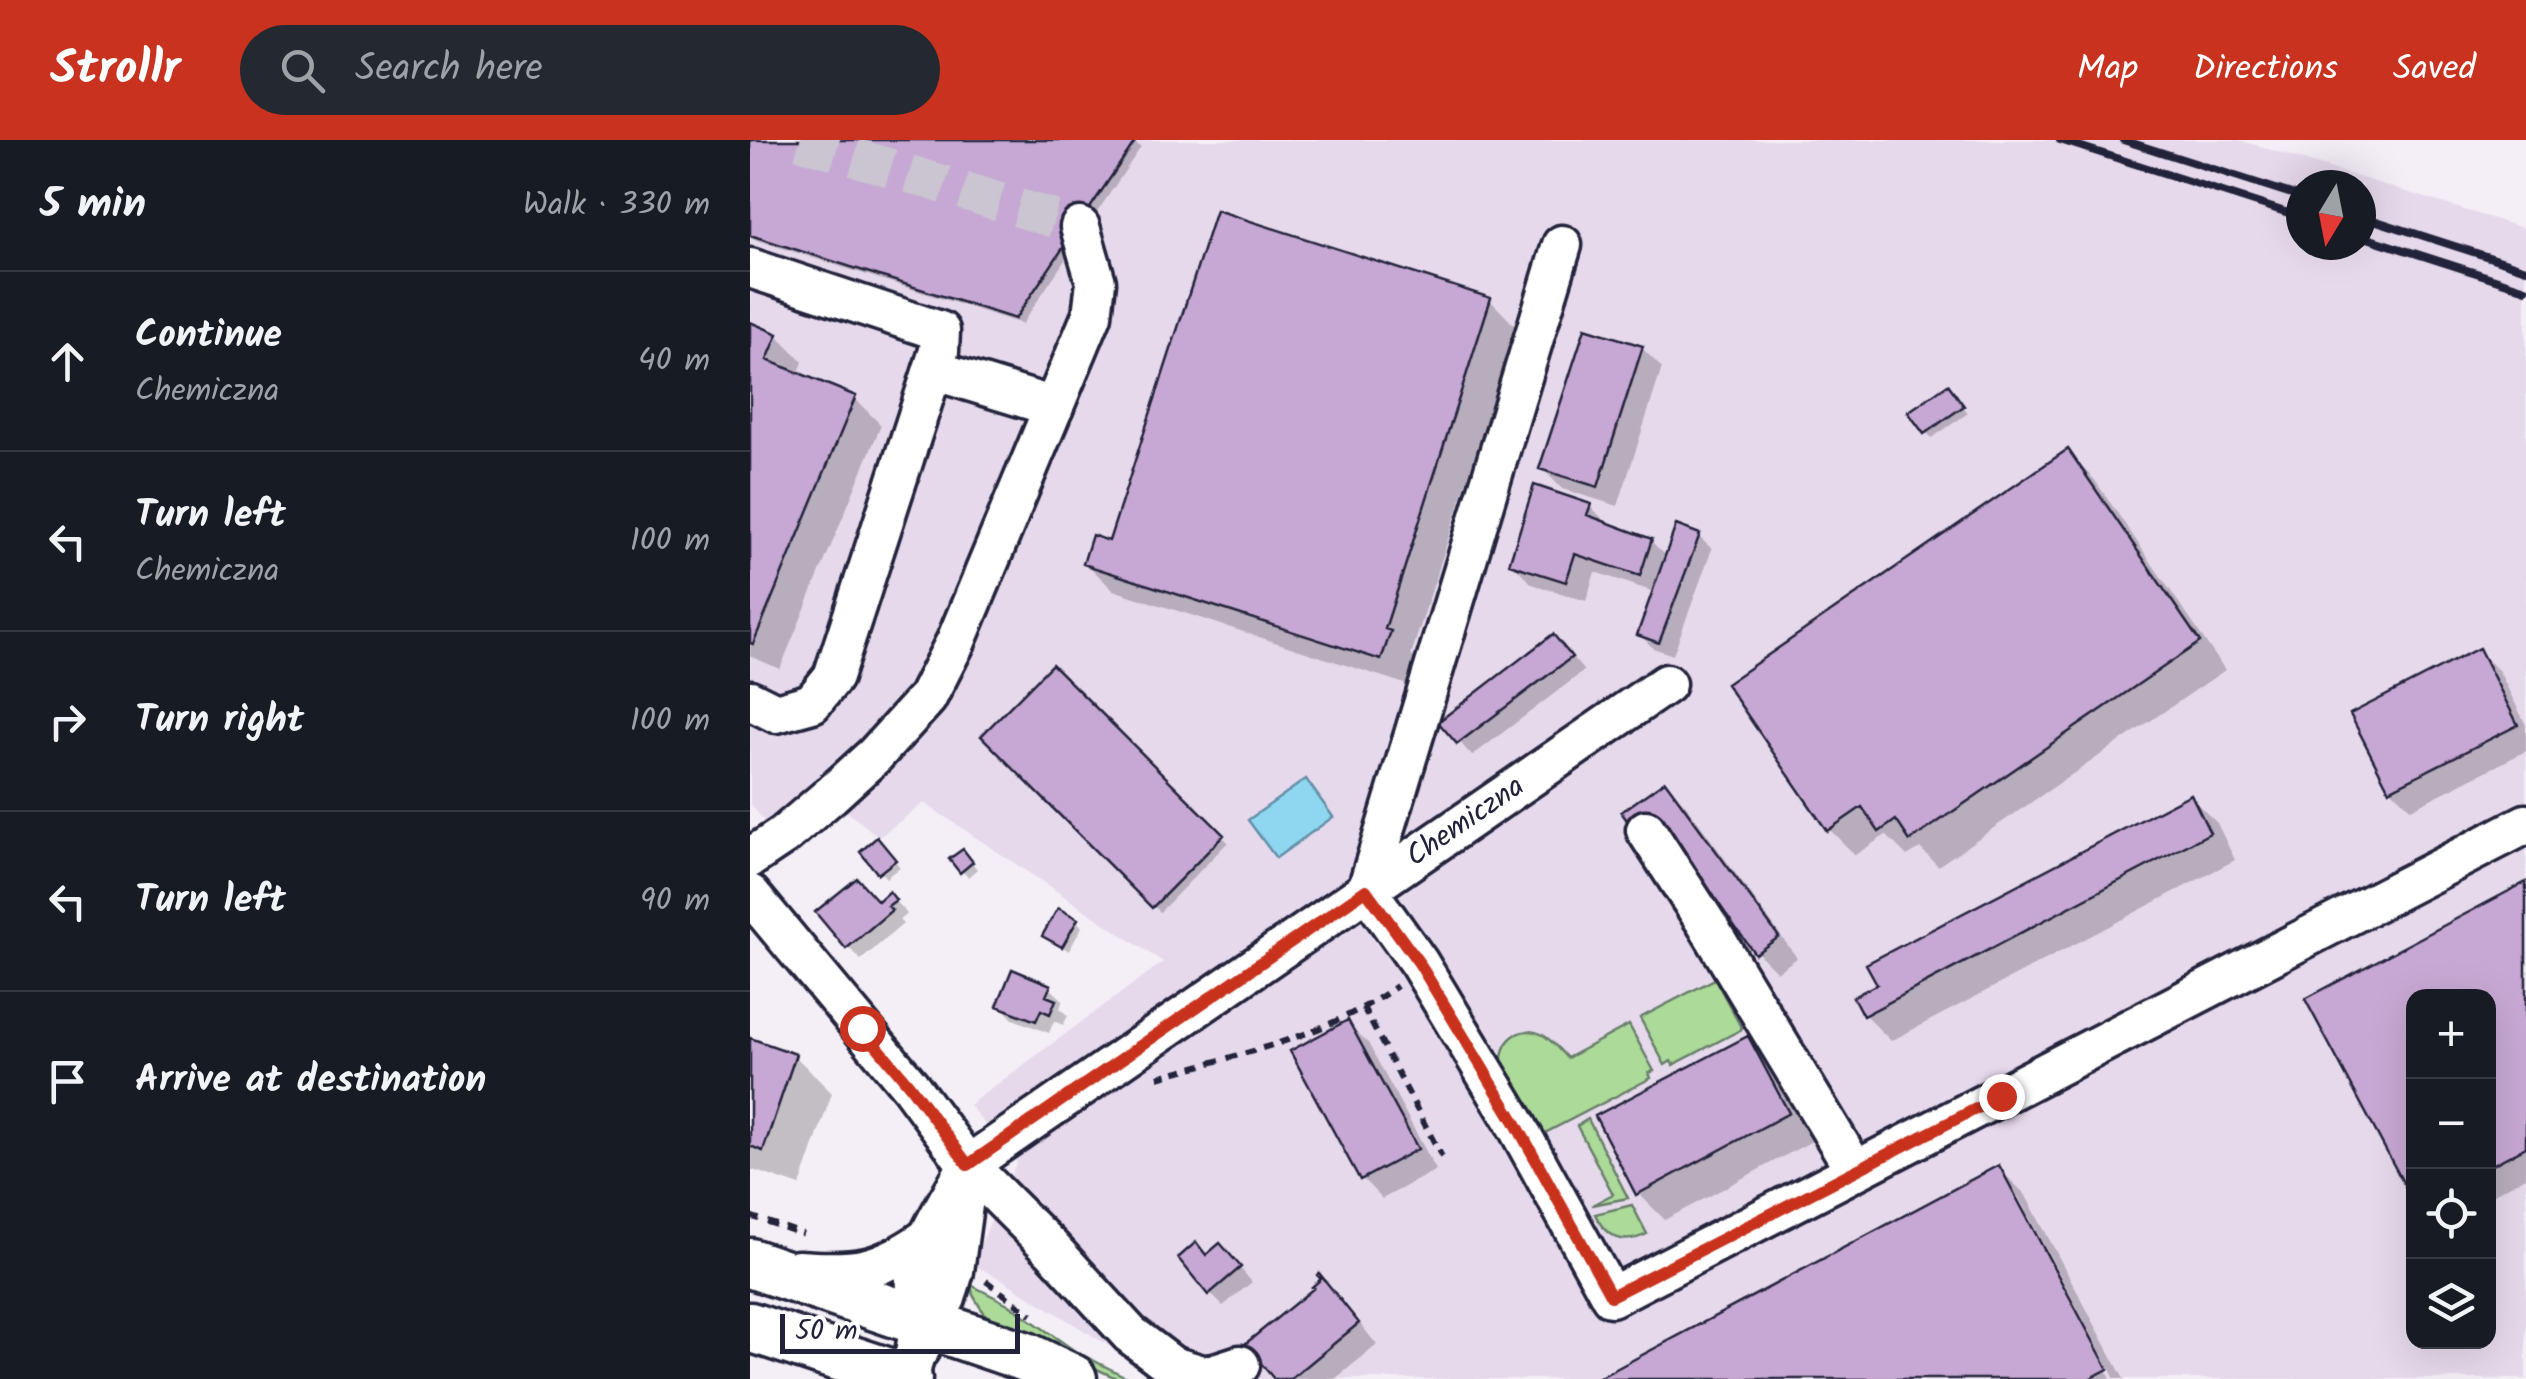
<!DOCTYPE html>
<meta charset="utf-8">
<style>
body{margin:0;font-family:Kalam,sans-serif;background:#242831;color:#f1f3f6}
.controls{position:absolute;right:30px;bottom:30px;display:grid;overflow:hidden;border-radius:20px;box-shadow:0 10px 40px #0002}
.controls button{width:90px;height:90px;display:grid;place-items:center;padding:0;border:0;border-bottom:2px solid #363941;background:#171b24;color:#f1f3f6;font:50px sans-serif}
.compass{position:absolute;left:1536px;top:30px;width:90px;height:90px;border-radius:50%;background:#171b24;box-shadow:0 10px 40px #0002;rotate:190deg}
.scale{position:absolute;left:30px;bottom:25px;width:240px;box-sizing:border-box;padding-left:10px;border:5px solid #22223b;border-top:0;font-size:28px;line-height:35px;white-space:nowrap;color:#22223b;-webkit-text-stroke:8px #fff;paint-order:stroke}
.stop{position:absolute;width:30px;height:30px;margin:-22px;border:8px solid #c8321e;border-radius:50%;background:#fff}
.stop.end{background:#c8321e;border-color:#fff;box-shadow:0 2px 10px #0008}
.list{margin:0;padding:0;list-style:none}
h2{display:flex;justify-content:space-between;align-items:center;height:130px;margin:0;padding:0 40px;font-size:42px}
h2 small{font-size:32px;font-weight:400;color:#9ea1a6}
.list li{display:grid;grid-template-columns:65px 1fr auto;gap:30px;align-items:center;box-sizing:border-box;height:180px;padding:0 40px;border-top:2px solid #363941}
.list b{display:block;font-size:38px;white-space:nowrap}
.list p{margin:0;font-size:32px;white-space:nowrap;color:#9ea1a6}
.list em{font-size:32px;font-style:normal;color:#9ea1a6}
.icon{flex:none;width:55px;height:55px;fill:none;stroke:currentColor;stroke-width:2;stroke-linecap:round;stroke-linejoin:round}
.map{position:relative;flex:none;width:1776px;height:1239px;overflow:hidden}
header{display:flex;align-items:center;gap:60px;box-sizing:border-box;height:140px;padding:0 50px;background:#c8321e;color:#fff}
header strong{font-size:48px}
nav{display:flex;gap:55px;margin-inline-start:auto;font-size:35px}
.search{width:700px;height:90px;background:#242831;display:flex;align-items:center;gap:25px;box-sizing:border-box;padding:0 35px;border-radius:55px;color:#9ea1a6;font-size:38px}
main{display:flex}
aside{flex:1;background:#171b24}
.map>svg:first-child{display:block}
.built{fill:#e6d9ec;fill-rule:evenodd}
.green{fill:#acda99;stroke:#677e6a;stroke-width:2.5}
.water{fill:#8fd7f0;stroke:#638fa8;stroke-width:2.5}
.shadow{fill:#0003}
.building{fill:#c7a8d4;stroke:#22223b;stroke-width:2.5}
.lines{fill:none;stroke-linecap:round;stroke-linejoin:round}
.minor-tunnel{stroke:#cac5d1;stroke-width:38;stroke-dasharray:38 19;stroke-linecap:butt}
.minor-casing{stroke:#22223b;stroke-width:45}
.major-casing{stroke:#22223b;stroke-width:55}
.path{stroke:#22223b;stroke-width:6;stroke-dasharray:10 8;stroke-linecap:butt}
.minor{stroke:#fff;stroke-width:38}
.major{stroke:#fff;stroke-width:48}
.rail{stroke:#22223b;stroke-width:8}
.route{stroke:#c8321e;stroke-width:12}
.labels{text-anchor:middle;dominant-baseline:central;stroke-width:8;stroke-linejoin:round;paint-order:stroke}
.street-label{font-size:30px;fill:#22223b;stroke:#fff}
</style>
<header>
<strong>Strollr</strong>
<div class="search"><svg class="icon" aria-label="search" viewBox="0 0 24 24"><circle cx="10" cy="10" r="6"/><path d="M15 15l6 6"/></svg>Search here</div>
<nav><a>Map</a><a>Directions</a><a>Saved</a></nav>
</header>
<main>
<aside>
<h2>5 min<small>Walk · 330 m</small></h2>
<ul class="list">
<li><svg class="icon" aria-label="ahead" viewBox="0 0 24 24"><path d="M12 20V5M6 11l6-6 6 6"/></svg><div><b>Continue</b><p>Chemiczna</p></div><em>40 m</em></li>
<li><svg class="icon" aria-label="left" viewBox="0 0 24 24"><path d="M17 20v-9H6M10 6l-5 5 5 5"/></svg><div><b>Turn left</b><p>Chemiczna</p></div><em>100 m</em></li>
<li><svg class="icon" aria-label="right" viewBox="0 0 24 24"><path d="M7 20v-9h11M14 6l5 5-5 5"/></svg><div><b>Turn right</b></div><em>100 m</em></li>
<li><svg class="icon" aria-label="left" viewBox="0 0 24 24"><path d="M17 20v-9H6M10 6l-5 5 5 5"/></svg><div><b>Turn left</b></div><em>90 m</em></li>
<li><svg class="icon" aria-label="arrive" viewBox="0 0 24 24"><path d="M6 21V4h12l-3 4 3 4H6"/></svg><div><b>Arrive at destination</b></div></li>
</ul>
</aside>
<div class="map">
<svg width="1776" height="1239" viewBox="0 0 1776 1239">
<rect width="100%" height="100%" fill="#f4eef6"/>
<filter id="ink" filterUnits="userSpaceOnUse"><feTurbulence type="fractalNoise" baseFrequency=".01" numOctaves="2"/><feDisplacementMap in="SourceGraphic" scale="20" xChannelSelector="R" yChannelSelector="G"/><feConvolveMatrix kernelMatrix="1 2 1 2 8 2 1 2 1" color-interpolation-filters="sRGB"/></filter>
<g filter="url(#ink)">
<path class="built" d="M0,0H1489L1776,89V1239H412L253,1140L222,1124L267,1022L219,965L413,822L174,663L129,697L91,667L71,643L16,684L0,663ZM1551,45H1611V105H1551ZM1664,856H1738V1202H1664Z"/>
<path class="green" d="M965,839L992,889L923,925L921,921L915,925L890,878Z
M879,885L904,931L899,933L901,938L789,996L752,926C749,902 769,883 793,895C802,900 809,910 817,918Z
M838,979L878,1058L842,1065L863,1054L827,986Z
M882,1065L897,1094C873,1106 856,1098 845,1074Z
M221,1145L258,1164L325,1211L380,1239H368L315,1214L244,1185L230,1167L223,1155Z"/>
<path class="water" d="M556,639L583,677L526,718L498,680Z"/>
<path class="shadow" d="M0,0H380L391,7L272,184L0,98Z
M740,160L766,187L661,515L666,520L658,545L363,450L336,423L361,404Z
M0,185L27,196L53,222L48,235L104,258L131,285L30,529L0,516Z
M892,208L912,228L868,366L812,349L792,328Z
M1204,253L1218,273L1182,298L1176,292Z
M1317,313L1344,339L1475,530L1188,726L1170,708L1157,716L1136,695L1105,715L1079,689Z
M840,366L860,386L901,401L917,417L948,396L962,409L923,515L903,508L889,494L904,452L845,432L836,461L782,444L762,423Z
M816,510L834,531L722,616L692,582Z
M1729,511L1749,531L1776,585V611L1661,669L1641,649L1603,576Z
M302,528L478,702L410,772L234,596Z
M915,644L935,664L1047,818L1027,832L1007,812Z
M1440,657L1467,683L1485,720L1141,901L1115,875Z
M133,707L150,727L136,738L113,712Z
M218,718L227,729L218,737L212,731Z
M1776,745V1037L1738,1057V856L1558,860Z
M138,754L157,774L149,780L153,784L111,820L98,807L128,764Z
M327,781L332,787L319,811L295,795Z
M299,847L313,860L310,868L318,876L313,885L304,881L299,893L263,879L250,865Z
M598,883L618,903L686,1030L632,1059L612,1038Z
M998,899L1024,925L1064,1000L915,1080L888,1053Z
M0,901L45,916L82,953L50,1046L0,1029Z
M1248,1028L1275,1054L1374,1239H1365L1268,1056H1263L1361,1239H853Z
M457,1117L483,1120L502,1142L473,1166L460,1153Z
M572,1141L592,1161L627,1205L585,1239H527Z"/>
<path class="building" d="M0,0H386L265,179L0,95Z
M466,70L741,158L635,489L641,491L631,520L333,424L342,395L359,401Z
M0,182L28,194L17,220L106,256L3,504L0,503Z
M835,188L893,206L848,347L789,329Z
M1198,244L1214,266L1174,294L1158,272Z
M1318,309L1450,502L1160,701L1146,680L1129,692L1112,667L1077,691L976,544Z
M784,345L841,364L837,375L902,399L890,436L825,414L816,442L759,424Z
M926,385L950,394L909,503L887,495Z
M803,494L822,517L707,604L688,582Z
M1729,508L1768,585L1639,650L1600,574Z
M302,524L474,695L402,768L231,596Z
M915,641L1029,797L1005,814L904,676L884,690L871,672Z
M1441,654L1460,693L1113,876L1103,857L1127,844L1116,824Z
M127,697L146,720L128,734L110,712Z
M213,709L223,722L210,733L199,719Z
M107,738L128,761L139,751L146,760L138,766L142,770L96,809L65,772Z
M1776,742V1007L1738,1027V856H1664V1063L1555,859Z
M308,768L328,779L312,807L292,796Z
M262,829L301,845L296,856L306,860L300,874L291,870L286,881L247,866Z
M598,880L668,1009L610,1040L540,911Z
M998,896L1039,973L886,1055L845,976Z
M0,898L46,914L13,1011L0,1006Z
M1249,1025L1358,1229L1339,1239H847Z
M446,1102L456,1115L470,1103L491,1127L458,1155L428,1118Z
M569,1133L609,1183L541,1239H524L495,1204L564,1148L562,1147L571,1139L567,1135Z"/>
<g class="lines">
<path class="minor-tunnel" d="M50,0L330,87"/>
<g class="minor-casing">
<g id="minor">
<path d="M812,105L617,750L669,823L763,979L861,1157L1776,684"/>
<path d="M0,128L190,191L189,211L83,537L62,563L26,573L0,560"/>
<path d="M183,230L304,267"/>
<path d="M896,690L958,786L1105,1030"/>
<path d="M0,718L33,696L81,655L125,615L177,558L206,501L342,175L346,142L330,87"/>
<path d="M0,754L160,946L218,1025L302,1109L380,1194L422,1226L456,1236L490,1225"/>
<path d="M48,1130C105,1134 129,1132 177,1098"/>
<path d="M170,1209L179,1184L196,1158L204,1131L216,1043"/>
<path id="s1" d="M159,1239C163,1221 168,1203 169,1185C171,1170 163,1155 165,1139C172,1097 199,1062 218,1025L916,544"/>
</g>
</g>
<g class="major-casing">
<path id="major" d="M0,1123L276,1217L322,1239
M0,1187L157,1239"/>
</g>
<path class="path" d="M613,867L692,1017
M408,937C490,914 576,897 647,846
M0,1076L53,1094
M236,1141L282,1175"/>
<use href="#minor" class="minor"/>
<use href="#major" class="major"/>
<path class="rail" d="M1310,0L1551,77
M1373,0L1551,57
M1611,76L1776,129
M1611,96L1776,149"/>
</g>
</g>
<g class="lines" filter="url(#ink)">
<path class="route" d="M112,888L160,946L218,1025L616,750L669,823L765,982L861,1156L1251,956"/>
</g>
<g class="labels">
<g class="street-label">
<text stroke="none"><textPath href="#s1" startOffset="832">Chemiczna</textPath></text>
</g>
</g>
</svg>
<div class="controls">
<button>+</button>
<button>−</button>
<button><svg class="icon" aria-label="locate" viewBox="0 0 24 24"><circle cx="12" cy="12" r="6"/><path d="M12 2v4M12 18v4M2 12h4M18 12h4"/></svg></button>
<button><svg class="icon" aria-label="layers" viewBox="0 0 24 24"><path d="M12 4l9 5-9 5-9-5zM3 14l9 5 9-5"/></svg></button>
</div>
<svg class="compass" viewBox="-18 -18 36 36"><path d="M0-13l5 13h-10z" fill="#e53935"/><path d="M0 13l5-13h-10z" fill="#9ea1a6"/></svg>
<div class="scale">50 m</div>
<div class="stop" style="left:112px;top:888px"></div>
<div class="stop end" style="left:1251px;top:956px"></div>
</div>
</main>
